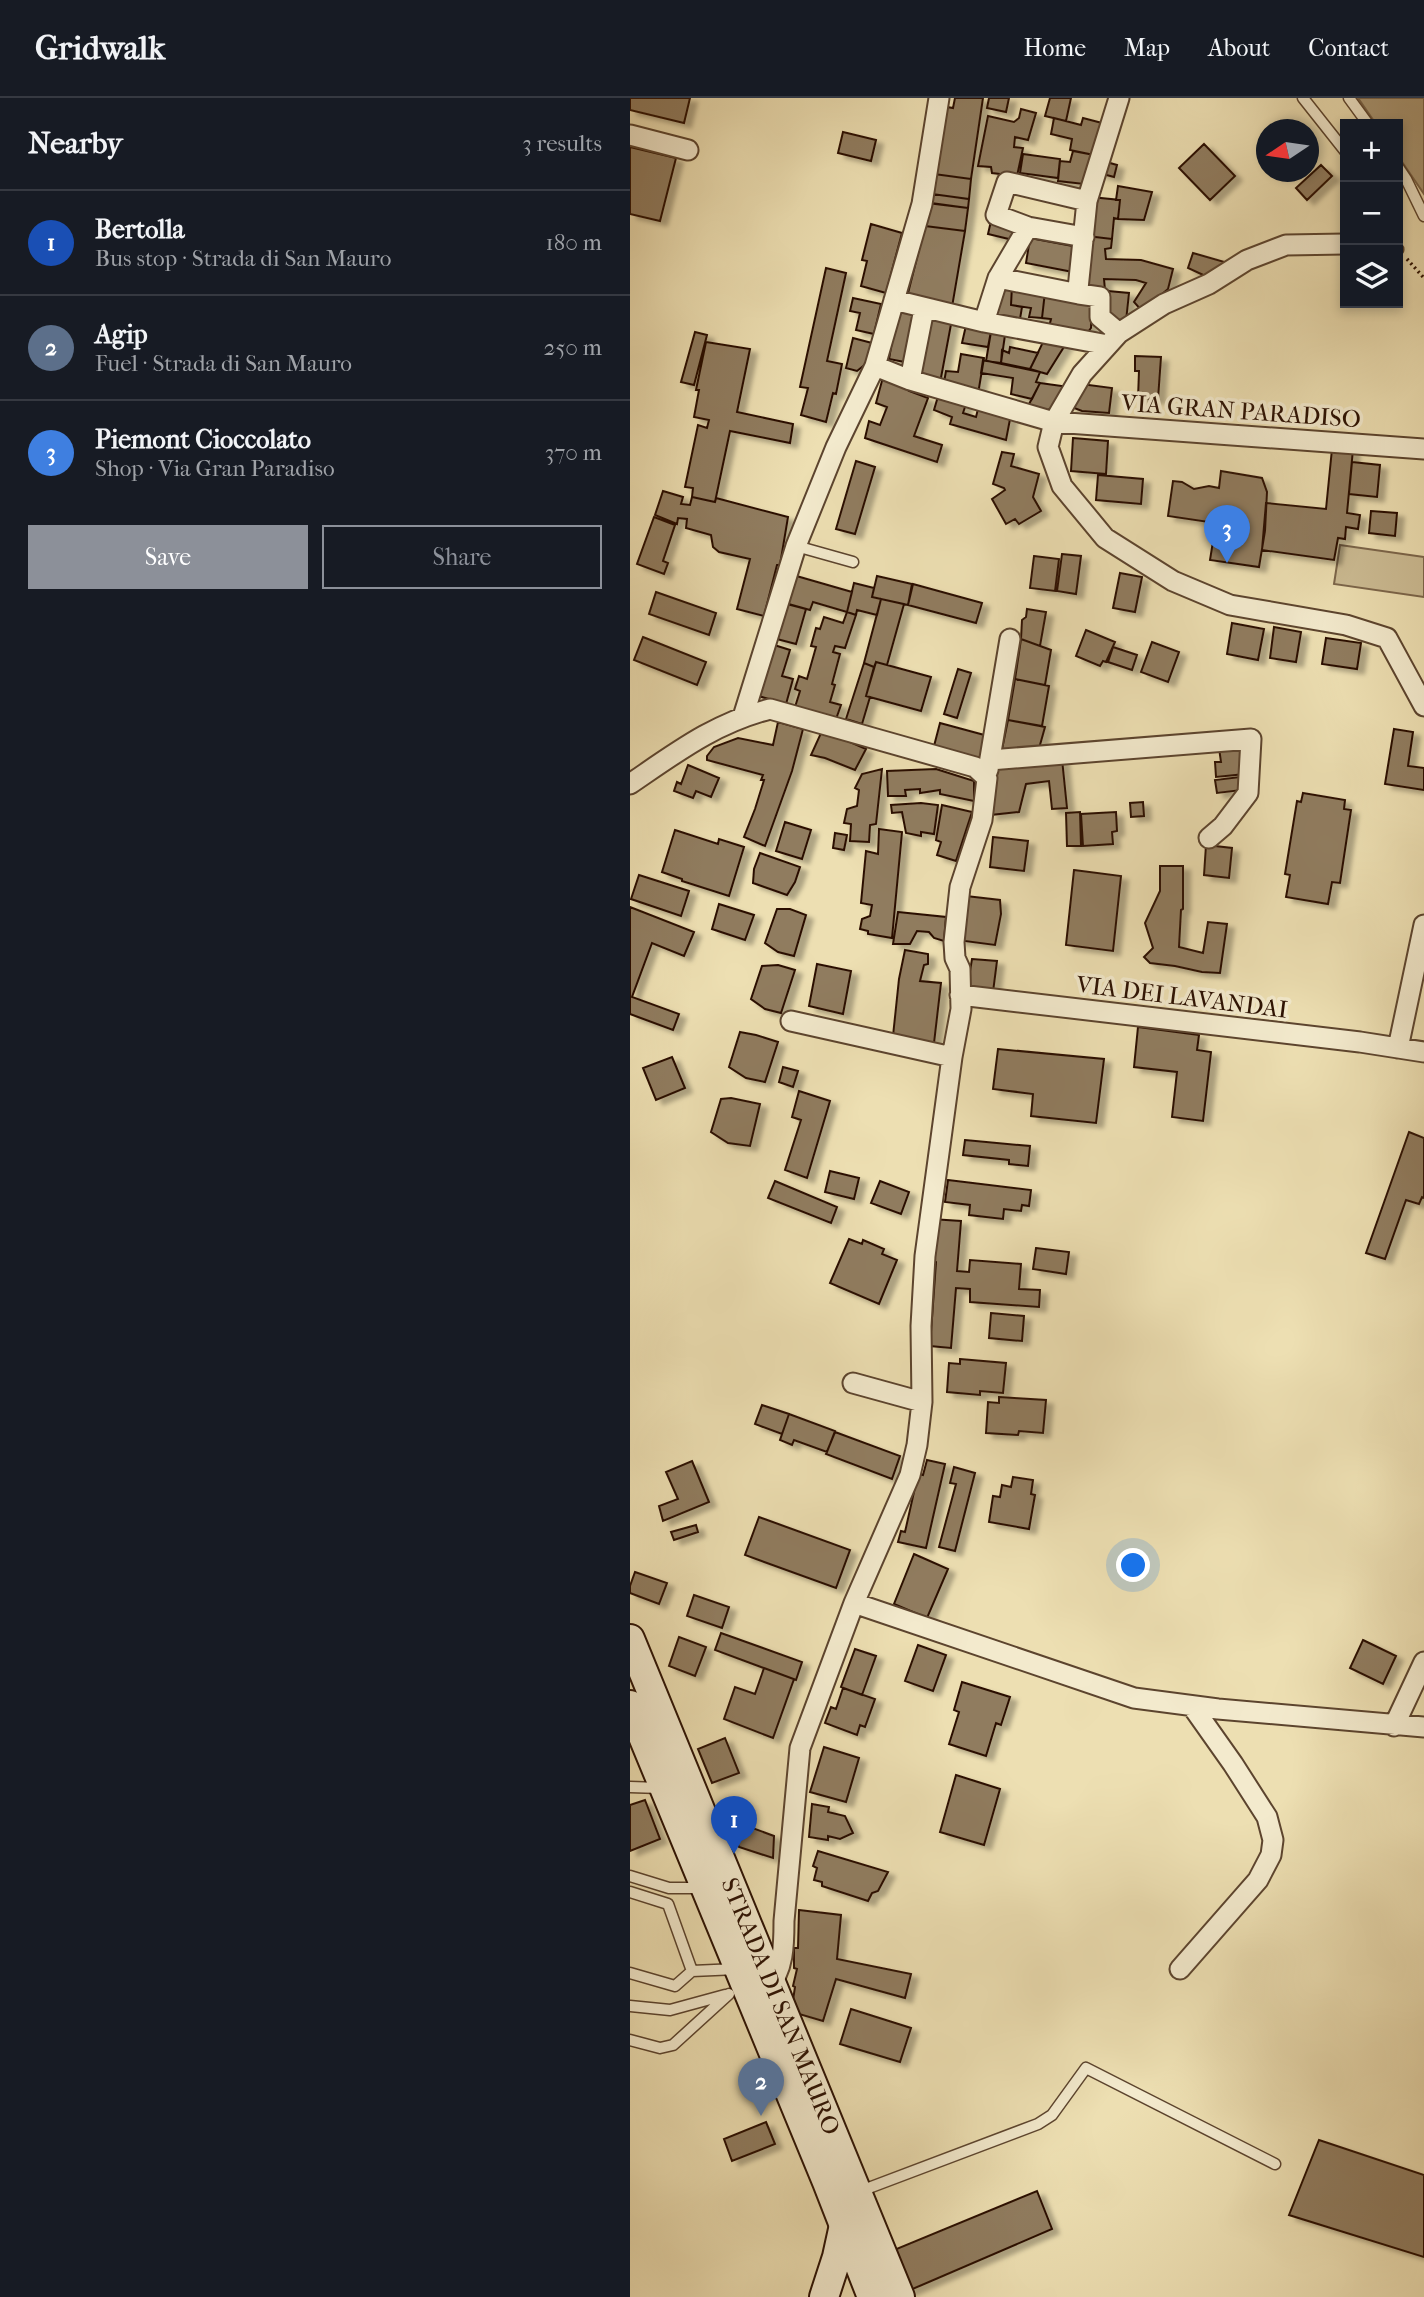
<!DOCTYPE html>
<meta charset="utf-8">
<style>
body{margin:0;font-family:"IM FELL French Canon",serif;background:#242831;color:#f1f3f6}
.controls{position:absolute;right:21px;top:21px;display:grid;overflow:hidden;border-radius:0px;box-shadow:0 4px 10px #0003}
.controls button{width:63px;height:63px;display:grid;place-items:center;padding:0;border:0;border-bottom:2px solid #363941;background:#171b24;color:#f1f3f6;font:35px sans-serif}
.compass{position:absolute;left:626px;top:21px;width:63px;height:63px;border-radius:50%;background:#171b24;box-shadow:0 4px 10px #0003;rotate:257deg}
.you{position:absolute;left:504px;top:1468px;width:24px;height:24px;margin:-18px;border:5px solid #fff;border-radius:50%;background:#1a73e8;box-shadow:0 0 0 10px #1a73e833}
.badge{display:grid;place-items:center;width:46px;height:46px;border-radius:50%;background:#8c9099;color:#fff;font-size:23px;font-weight:700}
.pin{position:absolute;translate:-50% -58px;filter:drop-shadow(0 2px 4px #0008)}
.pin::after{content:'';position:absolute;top:37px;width:24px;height:21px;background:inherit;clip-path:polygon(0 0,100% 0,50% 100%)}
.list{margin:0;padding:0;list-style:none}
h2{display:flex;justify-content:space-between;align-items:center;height:91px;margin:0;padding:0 28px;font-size:30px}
h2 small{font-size:23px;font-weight:400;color:#9ea1a6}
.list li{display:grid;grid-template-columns:46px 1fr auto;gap:21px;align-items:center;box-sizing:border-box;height:105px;padding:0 28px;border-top:2px solid #363941}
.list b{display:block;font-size:26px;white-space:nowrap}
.list p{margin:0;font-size:23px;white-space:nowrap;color:#9ea1a6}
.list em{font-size:23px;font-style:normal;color:#9ea1a6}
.actions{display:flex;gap:14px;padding:21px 28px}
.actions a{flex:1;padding:16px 0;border:2px solid #8c9099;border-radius:0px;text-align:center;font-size:24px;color:#8c9099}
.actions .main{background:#8c9099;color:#fff}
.icon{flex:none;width:38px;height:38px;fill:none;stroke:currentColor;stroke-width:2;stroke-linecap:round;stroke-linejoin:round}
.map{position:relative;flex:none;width:794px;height:2199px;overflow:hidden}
header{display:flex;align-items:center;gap:42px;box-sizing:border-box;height:98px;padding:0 35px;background:#171b24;border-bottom:2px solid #363941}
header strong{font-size:33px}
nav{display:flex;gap:38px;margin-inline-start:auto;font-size:24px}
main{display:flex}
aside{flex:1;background:#171b24}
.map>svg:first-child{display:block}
.green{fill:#ccbc94;stroke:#7c664b;stroke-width:2}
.water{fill:#ab9976;stroke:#786348;stroke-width:2}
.building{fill:#907c5e;stroke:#2c1102;stroke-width:2;filter:url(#shadow)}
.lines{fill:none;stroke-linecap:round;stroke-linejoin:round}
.service-casing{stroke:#5c442e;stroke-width:13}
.minor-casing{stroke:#5c442e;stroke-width:23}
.secondary-casing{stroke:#2c1102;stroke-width:32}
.path{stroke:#2c1102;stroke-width:3.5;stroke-dasharray:2 3.5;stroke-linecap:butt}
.service{stroke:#f3eacd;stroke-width:10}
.minor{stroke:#f3eacd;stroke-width:19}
.secondary{stroke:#f3eacd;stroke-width:28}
.labels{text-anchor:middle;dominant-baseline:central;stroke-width:7;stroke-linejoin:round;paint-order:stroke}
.street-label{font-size:24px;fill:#2c1102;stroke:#f3eacd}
</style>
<header>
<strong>Gridwalk</strong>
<nav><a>Home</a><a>Map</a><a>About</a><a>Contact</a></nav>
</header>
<main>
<aside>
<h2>Nearby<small>3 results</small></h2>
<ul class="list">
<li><span class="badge" style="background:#1a4fb4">1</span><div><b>Bertolla</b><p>Bus stop · Strada di San Mauro</p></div><em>180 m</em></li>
<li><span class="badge" style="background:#5c6f8a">2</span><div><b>Agip</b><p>Fuel · Strada di San Mauro</p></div><em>250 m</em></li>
<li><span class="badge" style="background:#3f7fe0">3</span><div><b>Piemont Cioccolato</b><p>Shop · Via Gran Paradiso</p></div><em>370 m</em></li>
</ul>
<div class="actions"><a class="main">Save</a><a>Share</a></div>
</aside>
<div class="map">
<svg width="794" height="2199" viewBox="0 0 794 2199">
<defs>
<filter id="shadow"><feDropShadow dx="7" dy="4.5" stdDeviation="2" flood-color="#0004"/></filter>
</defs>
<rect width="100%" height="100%" fill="#eddfb2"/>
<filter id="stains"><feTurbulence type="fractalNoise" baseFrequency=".00286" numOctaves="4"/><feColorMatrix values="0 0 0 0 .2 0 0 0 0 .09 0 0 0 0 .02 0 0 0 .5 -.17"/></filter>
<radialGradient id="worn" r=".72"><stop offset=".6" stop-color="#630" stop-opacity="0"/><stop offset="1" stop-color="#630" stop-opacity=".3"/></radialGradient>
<path class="green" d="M710,447L794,459V499L704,486Z"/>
<path class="water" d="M728,0H794V96L768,58V26H746Z"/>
<path class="building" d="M0,0H60L54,25L0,12Z
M325,0H353L341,81L304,76L317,9L323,10Z
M359,0H379L376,14L357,10Z
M420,0H441L436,23L415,18Z
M391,11L406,15L398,42L385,39L384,49L393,50L387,78L362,75L361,69L348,68L358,18L384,24L389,20Z
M424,20L451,27L453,20L472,25L464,57L440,52L442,41L421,36Z
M213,34L246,42L241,63L208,55Z
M574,46L605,78L580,102L549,70Z
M0,49L46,60L30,123L0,116Z
M443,53L464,57L454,86L428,83L430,63L440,64Z
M393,56L430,61L428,80L390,75Z
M473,63L487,67L484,79L469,75Z
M691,67L702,78L677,102L666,90Z
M304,76L341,81L339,101L302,96Z
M488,88L522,94L514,122L488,121L490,102H486Z
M302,96L339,101L338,110L301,105Z
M461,99L490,102L488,121L484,120L482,141L457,138Z
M297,105L338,110L335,133L295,128Z
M361,123L388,128L383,142L358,136Z
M241,126L272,135L256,195L231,188L237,163L232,162Z
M295,128L335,133L322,209L276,203Z
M457,138L482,141L481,150L475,151L476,161L511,162L543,171L538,191L512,213L504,204L516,185L506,182L474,181L475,192H453Z
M400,140L448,149L443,174L396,165Z
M563,155L605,167L582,181L558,170Z
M196,170L216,175L197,263L212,266L206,296L203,295L196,324L171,317L178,290L170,289Z
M369,186L382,188L381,207L392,209L389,227L363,220Z
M382,188L415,194L412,220L399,219L401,210L381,207Z
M478,193L499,195L496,223L475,221Z
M415,194L462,204L461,230L457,235L418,233L421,221L412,220Z
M223,200L251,206L244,236L226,232L230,215L220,213Z
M268,208L288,217L280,265L259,261Z
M298,217L322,221L310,285L286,281Z
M337,223L362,228L358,249L332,245Z
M362,228L376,230L371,265L356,263Z
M65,234L77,237L64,287L51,284Z
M223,240L242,245L237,265L227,273L216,270Z
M414,242L437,244L417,276L400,271Z
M76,244L120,251L107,314L163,326L160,345L100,333L85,404L62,399L63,390L55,389L68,327L77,330L79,322L64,319L69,292H66Z
M380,249L408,255L400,271L371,265L372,252L379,255Z
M331,256L354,260L348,296L313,290L316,273L328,274Z
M505,258L531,259L528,301L508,300L509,273H505Z
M353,262L410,274L406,284L410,285L402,301L381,296L383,280L351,275Z
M253,279L281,288L279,293L298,300L284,338L312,347L307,364L235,340L239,323L250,327L257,309L246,305Z
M410,285L439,289L423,321L396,312Z
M451,286L482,290L479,315L452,313L439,308Z
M309,295L337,303L333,315L346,319L349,307L381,316L376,342L320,326L322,319L304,312Z
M443,340L478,343L476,376L441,373Z
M702,351H723L717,415L730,417L728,431L716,429L715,441L708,440L704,462L632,452L636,405L696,411Z
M372,354L384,356L381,368L409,376L403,399L411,413L389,426L385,421L376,426L362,401L375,392L374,390L363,386Z
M226,363L245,369L225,436L206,431Z
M722,364L750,367L747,399L719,396Z
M591,373L632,380L637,394L635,433L629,469L580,462L586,425L538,418L543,383L552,384L564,391L579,388L589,390Z
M468,377L513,381L511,406L466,402Z
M33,393L53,399L51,406L60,407L62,399L85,404L86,400L158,419L150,467H147L134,518L107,511L120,461L89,454L83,449L81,437L56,430L57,421L48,420L47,426L25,417Z
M741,413L767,415L765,438L739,435Z
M24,419L45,427L33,463L38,465L34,476L7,466Z
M432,456L451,458L446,496L427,493Z
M404,458L429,461L425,493L400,490Z
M490,475L512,479L505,514L483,510Z
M163,477L222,494L217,514L183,504L180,512L155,505Z
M247,478L282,486L278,507L242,499Z
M224,485L244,490L242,499L251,501L247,517L227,512L226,517L217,514Z
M283,486L352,505L346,525L278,507Z
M26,494L86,515L79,537L19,516Z
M251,501L274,506L257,567L246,564L244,569L234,565Z
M153,505L176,511L166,546L143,540Z
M397,511L416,514L410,548L391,541L392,522L396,519Z
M217,514L226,517L215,550L205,548L203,554L210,556L202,586L205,587L200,604L211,607L206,621L165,609L170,593L165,591L169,578L177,581L186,549L181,548L186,530L190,531L194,519L213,525Z
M602,525L634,531L628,562L597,556Z
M644,529L671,534L666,564L640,560Z
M456,532L485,544L476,564L473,563L470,568L446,558Z
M13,539L76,564L67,587L4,562Z
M696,540L731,545L727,571L692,566Z
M391,541L421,552L415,587L385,581Z
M522,544L549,554L538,584L511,574Z
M141,546L160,552L152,578L163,581L156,606L125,597Z
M483,549L507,557L502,572L478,564Z
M246,564L301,579L291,613L236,598Z
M234,565L244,569L236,598L240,599L232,626L216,621Z
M328,571L341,575L327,620L314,616Z
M385,581L419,588L412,628L378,622Z
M378,622L415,629L408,654L371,656Z
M148,624L173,631L162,673L135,748L114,739L125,711L134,682H131L133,677L77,662V658L84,649L108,640L143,647Z
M310,625L358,638L351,661L304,648Z
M764,631L783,634L778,668L794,670V692L755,686Z
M191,635L204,637L236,651L225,672L195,660L181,657Z
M612,648L615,676L586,679L585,664H591L589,650Z
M432,661L437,710L422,711L419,683L396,686L389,714L360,717L367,667Z
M58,667L89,680L81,699L66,693L63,700L44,693L47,684L51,686Z
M252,671L246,726L240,727L239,744L220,743L221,726L214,725L217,711L227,708L229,692L225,690L232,676Z
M306,671L344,683V703L310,696V692L290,695V691L275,692L276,698H258L257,673Z
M610,679L612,692L587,695L585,682Z
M673,695L715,702L714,711L721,712L710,785L702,784L698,806L656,799L660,777L655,776L667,703L671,704Z
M513,704L514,718L501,719L500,705Z
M291,705L308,707L304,736L291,734V738L276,735L272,714L262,715L261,707Z
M312,707L342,714L326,763L307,757L311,744L306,742Z
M450,714L451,748H437L436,715Z
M486,714L487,733L482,734L483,746L453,748L451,716Z
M155,724L181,732L172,761L146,753Z
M249,731L272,734L262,840L238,836V833L230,831L232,821L240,818L242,807L231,805L236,753L248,756Z
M45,732L88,746L89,741L114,749L99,798L52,783V781L32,774Z
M205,735L217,737L214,752L203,750Z
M363,739L398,743L394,773L360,769Z
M576,747L602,750L599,780L574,777Z
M130,755L170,769L165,784L157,797L123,785L124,771Z
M530,768H553V811L551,812L549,849L573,855L578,824L597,826L590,875L572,874L545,868L520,865L514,859L523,850L515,825L530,793Z
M444,772L491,778L483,853L436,847Z
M9,777L59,793L51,818L1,801Z
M336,798L370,802L371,816L365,847L327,842Z
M89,806L124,817L115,842L82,831Z
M0,809L64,834L54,858L22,845L2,899L49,916L43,932L0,916Z
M147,811H160L176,817L164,858L148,854L135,845Z
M268,814L316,819L314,843L304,840L299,834L287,833L280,846H263Z
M275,852L298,856V866L294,867L290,883L311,885L304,945L263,938L269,881Z
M342,861L367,863L363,894L337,891Z
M187,866L221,873L213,916L179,908Z
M148,867L165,872L151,915L135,911L121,901L132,868Z
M508,929L569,937L567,952L581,954L573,1023L542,1019L547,974L504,969Z
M110,934L126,937L148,944L135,984L116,980L99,969Z
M368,951L474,961L466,1025L401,1018L403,996L363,991Z
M42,959L55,990L26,1002L13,970Z
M153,969L168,973L163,989L149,984Z
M169,993L200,1003L177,1080L155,1072L171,1022L162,1019Z
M101,1000L130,1006L120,1048L98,1045L81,1034L91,1001Z
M779,1034L794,1040V1100L792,1099L789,1106L776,1102L755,1161L736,1155Z
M335,1042L400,1048L398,1068L379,1066V1062L333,1057Z
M200,1073L229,1080L224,1101L195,1094Z
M318,1082L401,1092L399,1108L392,1107L391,1113L374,1111L373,1121L339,1117L340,1107L315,1104Z
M145,1083L207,1109L201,1125L138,1100Z
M250,1083L279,1094L271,1116L241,1105Z
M301,1121L331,1123L327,1173L339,1174L340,1162L391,1166L389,1191L410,1192L409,1209L340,1204V1191L326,1190L321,1250L300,1248L306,1164L298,1163Z
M219,1141L232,1146L233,1142L254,1151L252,1156L267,1162L249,1206L200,1185Z
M406,1150L439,1154L436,1176L403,1171Z
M361,1215L394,1218L392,1243L359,1240Z
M330,1261L376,1265L373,1295L350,1293V1297L317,1294L319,1265L330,1266Z
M369,1299L416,1302L413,1335L389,1333L388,1337L356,1335L358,1304L369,1305Z
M132,1307L159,1316L152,1336L125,1326Z
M159,1316L205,1333L197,1354L164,1342L162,1347L150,1342Z
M205,1334L270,1358L262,1381L196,1356Z
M297,1362L315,1366L296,1450L268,1444L271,1433L275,1434L288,1376L293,1377Z
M62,1363L79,1404L33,1423L29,1408L48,1401L36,1374Z
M324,1369L345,1375L325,1453L309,1449L326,1386L320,1385Z
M383,1379L403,1382L401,1396L405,1397L399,1431L359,1424L363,1398L370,1399L372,1387L381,1389Z
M129,1419L220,1452L206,1490L115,1457Z
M66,1427L68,1434L44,1442L41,1434Z
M284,1456L318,1471L297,1520L264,1506Z
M5,1474L37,1485L29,1506L0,1495V1488Z
M64,1497L99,1509L92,1530L57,1518Z
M91,1535L172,1564L166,1582L85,1552Z
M49,1539L76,1549L65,1578L39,1568Z
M733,1542L766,1558L753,1586L720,1570Z
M288,1547L316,1557L303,1593L275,1583Z
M225,1551L246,1558L232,1597L211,1589Z
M134,1570L164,1581L143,1640L94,1621L105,1589L125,1596Z
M332,1584L380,1599L371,1627L366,1625L356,1658L319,1646L329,1614L324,1612Z
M213,1590L245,1601L235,1629L230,1627L227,1637L195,1625L201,1609L206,1611Z
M95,1640L109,1675L82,1685L68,1651Z
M194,1649L229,1660L216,1704L180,1694Z
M326,1677L370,1691L354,1747L310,1734Z
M15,1702L30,1741L0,1753V1707Z
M182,1706L199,1709L198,1714L215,1718L223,1735L210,1741L198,1738V1742L179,1739Z
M98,1721L144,1738L143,1760L109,1749Z
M188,1753L258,1774L248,1793L242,1795L238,1803L192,1788V1784L184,1782L187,1770L183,1768Z
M169,1812L211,1817L207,1861L281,1876L275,1900L206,1881L193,1923L169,1916L163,1902L165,1889L163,1888L167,1871L164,1870V1850H168Z
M221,1911L281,1930L270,1964L210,1946Z
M136,2024L145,2046L102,2063L94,2041Z
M689,2042L794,2077V2159L659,2117Z
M407,2093L422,2131L278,2193L264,2152Z"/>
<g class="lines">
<g class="service-casing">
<path id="service" d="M673,0L715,53
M719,0L738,26
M768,69L776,81L794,118
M768,151V152
M166,448L223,464
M0,1689L30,1690
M0,1778L39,1790H71
M0,1794L38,1806L62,1873
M0,1875L45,1888L62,1873L107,1871
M0,1908L40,1912L95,1897
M0,1942L30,1950L43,1947L99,1896
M228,2094L408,2026L422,2017L456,1970L645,2066"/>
</g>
<g class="minor-casing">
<path id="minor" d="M489,0L457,103L448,191L449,196L470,199V219L489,235
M0,37L58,52
M454,139L398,129L366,117L377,84L457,103
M715,146L656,147L617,162L579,186L534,206L489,235L452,276L424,324L418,349L432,388L475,440L543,483L600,507L716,527L757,540L794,608
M368,180L449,196
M264,202L354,224L478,247
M354,224L368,180L398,129
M245,268L280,282L424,324L794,351
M280,282L294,211
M113,619L166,448L206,349L245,268L292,106L309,0
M360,662L621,641L618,695L593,728L579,740
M358,672L380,541
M0,686C47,654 85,625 140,611L345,669L357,680L352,722L330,789L324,844L325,860L330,871L331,911L322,959L295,1158L291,1228L292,1304L287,1347L280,1377L224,1505L170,1650L154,1823C154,1846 154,1872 137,1891
M330,897L730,944L794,954
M161,923L322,959
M768,950L794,827
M223,1285L292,1304
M224,1505L504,1600L588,1611L794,1629
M764,1628L794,1564
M550,1871L628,1782L641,1757L643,1742L637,1719L603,1666L562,1608"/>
</g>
<g class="secondary-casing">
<g id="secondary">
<path id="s1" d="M0,1541L270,2199"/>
<path d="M0,1607L197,2084L242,2199"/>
<path d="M194,2199L207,2159L214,2127"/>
</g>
</g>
<path class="path" d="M777,161L794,180"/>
<use href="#service" class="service"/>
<use href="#minor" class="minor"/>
<use href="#secondary" class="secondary"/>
</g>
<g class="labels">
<g class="street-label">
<text transform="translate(611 313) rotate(4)">VIA GRAN PARADISO</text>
<text transform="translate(552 899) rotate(7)">VIA DEI LAVANDAI</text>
<text stroke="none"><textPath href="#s1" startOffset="397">STRADA DI SAN MAURO</textPath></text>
</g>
</g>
<rect width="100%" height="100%" filter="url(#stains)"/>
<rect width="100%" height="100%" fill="url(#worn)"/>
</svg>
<div class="controls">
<button>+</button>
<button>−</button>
<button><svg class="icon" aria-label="layers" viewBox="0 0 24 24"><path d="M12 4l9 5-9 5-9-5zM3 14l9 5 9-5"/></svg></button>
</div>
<svg class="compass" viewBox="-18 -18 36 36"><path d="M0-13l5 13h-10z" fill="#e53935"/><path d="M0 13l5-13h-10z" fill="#9ea1a6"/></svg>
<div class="you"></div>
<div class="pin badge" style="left:104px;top:1756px;background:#1a4fb4">1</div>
<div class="pin badge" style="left:131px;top:2018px;background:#5c6f8a">2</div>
<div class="pin badge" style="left:597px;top:465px;background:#3f7fe0">3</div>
</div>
</main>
